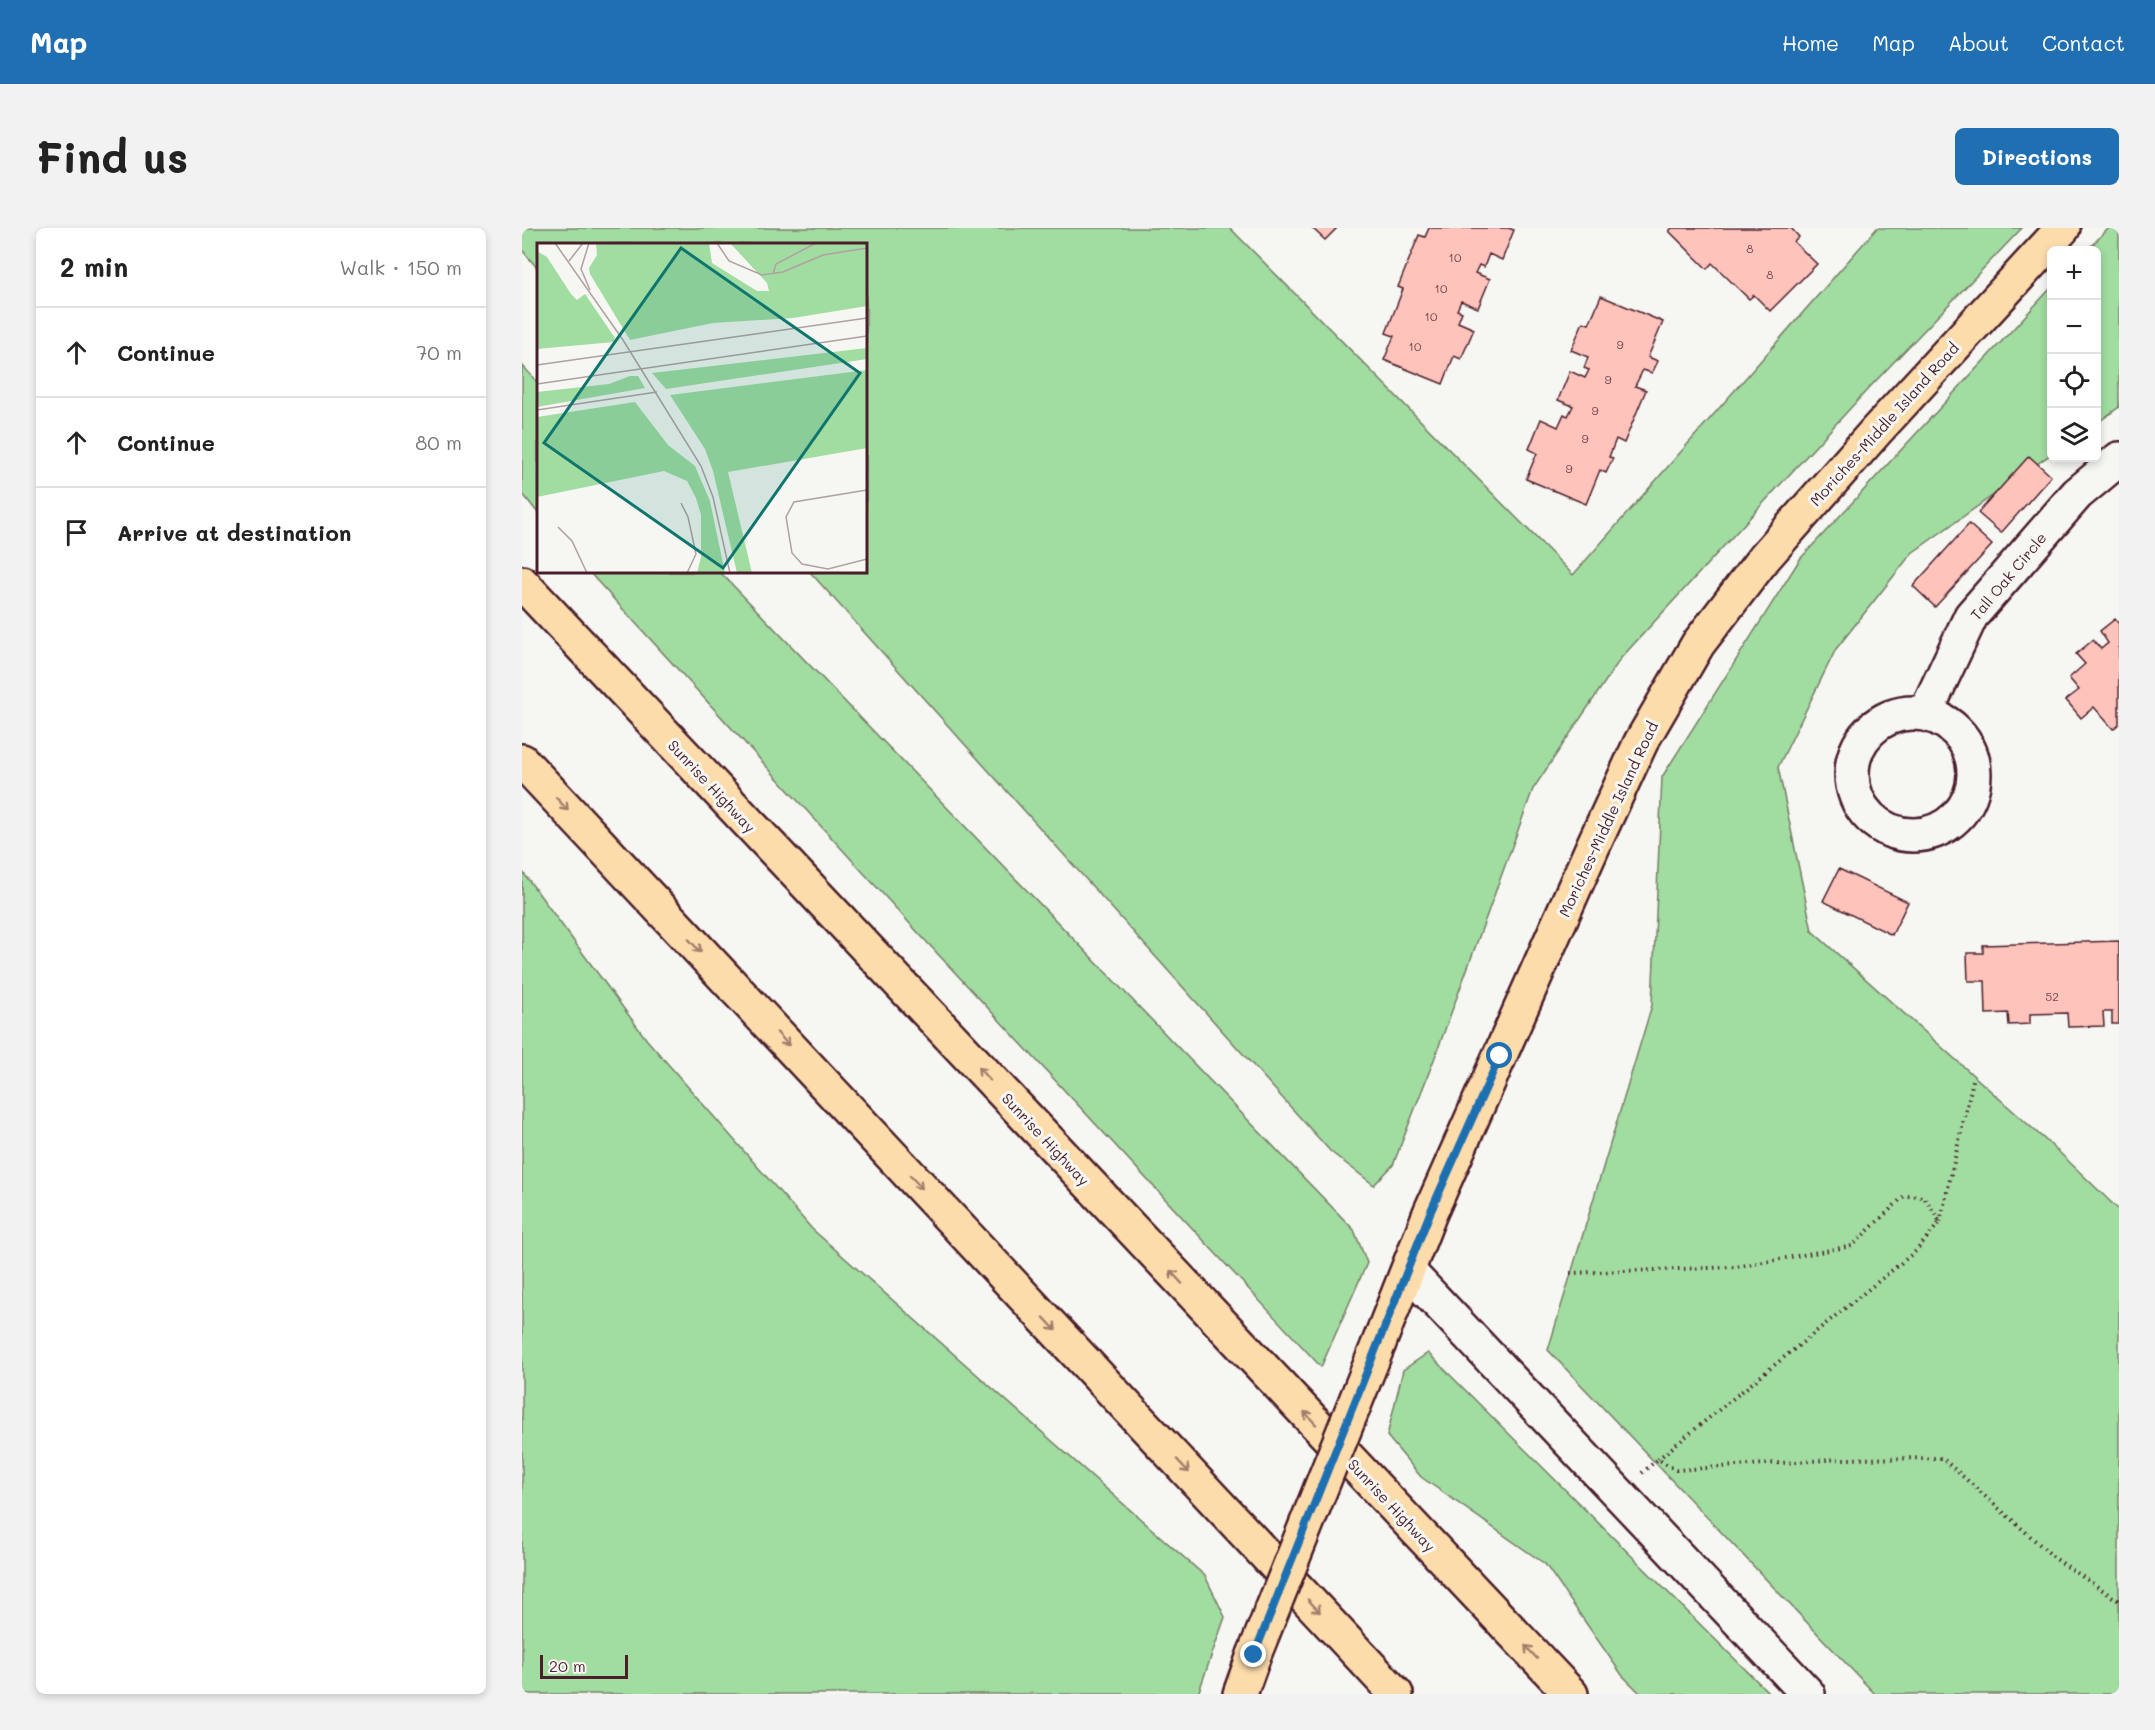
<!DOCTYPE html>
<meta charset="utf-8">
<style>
body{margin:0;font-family:Mali,sans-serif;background:#f2f2f2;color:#222}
.controls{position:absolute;right:18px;top:18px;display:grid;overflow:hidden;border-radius:9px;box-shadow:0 3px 9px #0003}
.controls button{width:54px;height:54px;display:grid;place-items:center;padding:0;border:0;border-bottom:2px solid #e0e0e0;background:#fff;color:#222;font:30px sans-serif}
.scale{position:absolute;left:18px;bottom:15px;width:88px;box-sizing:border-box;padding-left:6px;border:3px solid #4a1f2b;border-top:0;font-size:16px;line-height:21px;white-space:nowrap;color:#4a1f2b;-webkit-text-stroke:4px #f6f6f2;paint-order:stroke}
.stop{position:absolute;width:18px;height:18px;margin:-14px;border:4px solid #1f6fb2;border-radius:50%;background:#fff}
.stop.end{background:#1f6fb2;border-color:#fff;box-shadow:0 2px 6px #0008}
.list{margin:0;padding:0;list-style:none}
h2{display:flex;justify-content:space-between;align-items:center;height:78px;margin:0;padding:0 24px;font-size:26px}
h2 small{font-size:20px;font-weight:400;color:#767676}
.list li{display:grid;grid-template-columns:39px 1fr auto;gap:18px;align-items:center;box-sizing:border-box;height:90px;padding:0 24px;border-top:2px solid #e0e0e0}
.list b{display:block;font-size:22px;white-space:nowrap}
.list em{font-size:20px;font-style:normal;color:#767676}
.icon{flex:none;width:33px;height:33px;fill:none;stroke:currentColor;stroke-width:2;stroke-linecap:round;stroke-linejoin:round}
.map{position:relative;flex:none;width:1597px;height:1466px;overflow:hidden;border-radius:9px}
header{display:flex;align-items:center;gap:36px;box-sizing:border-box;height:84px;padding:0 30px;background:#1f6fb2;color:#fff}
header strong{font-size:28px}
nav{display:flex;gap:33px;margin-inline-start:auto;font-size:21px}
.intro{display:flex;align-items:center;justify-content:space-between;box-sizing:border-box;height:144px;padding:0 36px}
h1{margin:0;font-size:42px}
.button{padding:15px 27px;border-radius:9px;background:#1f6fb2;color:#fff;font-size:21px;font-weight:700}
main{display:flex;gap:36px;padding:0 36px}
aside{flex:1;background:#fff;border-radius:9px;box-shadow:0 3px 9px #0003}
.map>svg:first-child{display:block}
.green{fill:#a1dca1;stroke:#767e66;stroke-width:1.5}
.building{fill:#fec3bb;stroke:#4a1f2b;stroke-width:1.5}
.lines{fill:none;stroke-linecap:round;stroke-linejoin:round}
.minor-casing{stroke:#4a1f2b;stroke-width:38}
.major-casing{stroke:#4a1f2b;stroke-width:38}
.highway-casing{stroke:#4a1f2b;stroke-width:38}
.path{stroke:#4a1f2b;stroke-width:4;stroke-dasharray:1.5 4.5;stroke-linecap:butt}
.minor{stroke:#f6f6f2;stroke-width:33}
.major{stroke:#fddcac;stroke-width:33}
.highway{stroke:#fddcac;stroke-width:33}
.major-bridge-casing{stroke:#4a1f2b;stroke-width:38;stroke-linecap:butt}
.major-bridge{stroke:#fddcac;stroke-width:33}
.oneway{stroke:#a47e6c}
.route{stroke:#1f6fb2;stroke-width:8}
.labels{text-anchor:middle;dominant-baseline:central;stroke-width:6;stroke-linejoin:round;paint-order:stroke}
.number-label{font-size:12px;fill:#77484f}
.street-label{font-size:15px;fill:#4a1f2b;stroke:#f6f6f2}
.inset-road{fill:none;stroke:#b1a0a2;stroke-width:1.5}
.view{fill:#0f766e;fill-opacity:0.15;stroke:#0f766e;stroke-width:3}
.inset-edge{fill:none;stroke:#4a1f2b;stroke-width:3}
</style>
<header>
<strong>Map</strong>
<nav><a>Home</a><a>Map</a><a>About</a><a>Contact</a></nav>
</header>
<div class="intro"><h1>Find us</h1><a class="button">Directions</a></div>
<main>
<aside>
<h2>2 min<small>Walk · 150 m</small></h2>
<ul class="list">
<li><svg class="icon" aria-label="ahead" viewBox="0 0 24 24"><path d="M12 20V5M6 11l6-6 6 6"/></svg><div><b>Continue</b></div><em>70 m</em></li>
<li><svg class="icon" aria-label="ahead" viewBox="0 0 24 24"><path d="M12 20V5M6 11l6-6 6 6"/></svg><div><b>Continue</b></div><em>80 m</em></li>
<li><svg class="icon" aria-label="arrive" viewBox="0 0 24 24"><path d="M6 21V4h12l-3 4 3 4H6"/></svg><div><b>Arrive at destination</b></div></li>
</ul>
</aside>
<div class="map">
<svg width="1597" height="1466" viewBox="0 0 1597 1466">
<rect width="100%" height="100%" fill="#f6f6f2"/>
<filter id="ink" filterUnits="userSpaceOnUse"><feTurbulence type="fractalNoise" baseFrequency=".0167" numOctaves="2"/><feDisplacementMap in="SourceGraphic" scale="12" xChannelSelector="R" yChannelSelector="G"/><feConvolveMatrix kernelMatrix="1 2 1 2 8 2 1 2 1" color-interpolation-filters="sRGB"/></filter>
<g filter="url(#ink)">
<path class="green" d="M0,0H708L1051,347L1355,0H1500L1346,161L1099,430L1011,561L913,829L871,937L852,957L809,924L288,344H344V16H16V41L0,22Z
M1587,0H1597V179L1575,195L1574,22H1565Z
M1529,60V226L1390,325L1314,421L1256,539L1290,703L1538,925L1597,982V1466H1353L1026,1122L1130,777L1140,549L1278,331Z
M0,137L16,155V285L0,265Z
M67,344H198L832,1002L845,1035L799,1139L401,710Z
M0,643L125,812L290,1001L683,1348L703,1389L676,1466H0Z
M906,1125L1248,1466H1119L1100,1447L1023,1336L899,1249L865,1208L881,1142Z"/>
<path class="building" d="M790,0H815L803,12Z
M907,0H986L992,2L980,32L967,26L962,39L957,37L953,45L968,51L956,80L939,73L935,82L940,84L936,94L952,101L939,131L932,128L921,156L862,132L872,108L864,105L881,61L876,59L897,7L903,9Z
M1150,0H1269L1277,9L1272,14L1295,36L1248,83L1232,67L1227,71L1190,35L1185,41L1147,3Z
M1079,68L1141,94L1126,129L1136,133L1130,145L1121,142L1113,158L1124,162L1102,215L1094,211L1087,229L1091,230L1084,245L1078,242L1064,276L1004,251L1015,225L1007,221L1019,191L1036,199L1042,186L1046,188L1051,178L1036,172L1048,143L1063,150L1067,142L1062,140L1066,129L1049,122L1061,94L1067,96Z
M1507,228L1529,248L1479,305L1456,285Z
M1447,296L1470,317L1413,379L1391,358Z
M1593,391L1597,396V496L1591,501L1572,479L1559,490L1544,472L1557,462L1547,450L1563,436L1554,426L1571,412L1579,421L1586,415L1578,403Z
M1317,641L1386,674L1370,707L1301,673Z
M1597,713V796H1590V784H1581L1582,798L1546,799L1545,785L1508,786V796L1487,797L1486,785L1464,786L1463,753H1446L1445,725H1461V717Z"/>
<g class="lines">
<g class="minor-casing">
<path id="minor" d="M1330 546a61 61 0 1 1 122 0a61 61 0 1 1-122 0Z
M1403,486L1449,388L1555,266L1597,231
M886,1043L1286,1466"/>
</g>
<g class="major-casing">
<path id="major" d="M857,1115L908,985L1071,618L1119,514L1176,416L1242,330L1355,202L1541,0
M718,1466L732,1427"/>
</g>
<g class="highway-casing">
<path id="highway" d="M0,355L1049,1466
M0,533L874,1466"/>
</g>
<path class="path" d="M1418,994L1452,848
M1048,1045L1214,1039L1330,1018L1382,968L1402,969L1418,994L1394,1023L1136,1231
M1120,1245L1136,1231L1154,1242L1318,1231L1420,1230L1534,1331L1597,1373"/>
<use href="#minor" class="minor"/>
<use href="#major" class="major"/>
<use href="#highway" class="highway"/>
<g class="major-bridge-casing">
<path id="major-bridge" d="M732,1427L857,1115"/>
</g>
<use href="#major-bridge" class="major-bridge"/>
</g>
<defs><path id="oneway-shaft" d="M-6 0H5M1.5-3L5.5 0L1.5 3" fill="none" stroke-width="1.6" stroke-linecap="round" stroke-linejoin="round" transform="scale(1.5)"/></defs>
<g class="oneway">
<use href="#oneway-shaft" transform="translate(40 576) rotate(47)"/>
<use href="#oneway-shaft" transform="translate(173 718) rotate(47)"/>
<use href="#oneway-shaft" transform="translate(261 811) rotate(47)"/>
<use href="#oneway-shaft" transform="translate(462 846) rotate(-133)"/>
<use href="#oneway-shaft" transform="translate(394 954) rotate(47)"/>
<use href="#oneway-shaft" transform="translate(654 1049) rotate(-133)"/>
<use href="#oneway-shaft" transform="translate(528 1096) rotate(47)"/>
<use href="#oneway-shaft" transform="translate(788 1190) rotate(-133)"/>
<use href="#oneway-shaft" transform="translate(661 1238) rotate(47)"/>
<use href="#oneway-shaft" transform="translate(792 1378) rotate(47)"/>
<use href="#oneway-shaft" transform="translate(1009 1424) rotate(-133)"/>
</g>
</g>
<g class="lines" filter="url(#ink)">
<path class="route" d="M732,1427L908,985L978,828"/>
</g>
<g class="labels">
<g class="number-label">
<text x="1228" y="20">8</text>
<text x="933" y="29">10</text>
<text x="1248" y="46">8</text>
<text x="919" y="60">10</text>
<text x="909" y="88">10</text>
<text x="1098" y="116">9</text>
<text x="893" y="118">10</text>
<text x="1086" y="151">9</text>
<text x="1073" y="182">9</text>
<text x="1063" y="210">9</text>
<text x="1047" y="240">9</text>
<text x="1530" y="768">52</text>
</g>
<g class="street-label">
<text transform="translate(1362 196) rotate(-48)">Moriches-Middle Island Road</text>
<text transform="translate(1486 348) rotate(-50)">Tall Oak Circle</text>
<text transform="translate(190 558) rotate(47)">Sunrise Highway</text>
<text transform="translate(1086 591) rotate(-65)">Moriches-Middle Island Road</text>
<text transform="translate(524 911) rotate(47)">Sunrise Highway</text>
<text transform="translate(870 1277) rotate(47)">Sunrise Highway</text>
</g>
</g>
<g transform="translate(15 15)">
<rect width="330" height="330" fill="#f6f6f2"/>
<path d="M59,0H172L175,20L220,48H232L230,40L193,0H330V63L256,75L176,80L93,97L53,31L52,25L60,12ZM0,8L10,14L34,51L40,57L48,51L78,95L77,99L0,106ZM330,105V116L129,146L115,130ZM330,127V205L191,229L215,330H200L176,228L168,206L133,152ZM93,133H101L108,145L0,164V149L72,141ZM98,159L131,202L158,223L173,258L188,330H160L164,314V272L159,255L150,238L127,228L0,254V174Z" fill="#a1dca1"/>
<path class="inset-road" d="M18,0L86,97L164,223L176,254L193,330M52,0L44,26L53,47M180,0L192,18L225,32L246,29L286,12L330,5M32,18L46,0M236,31L239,21L279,0M0,122L330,75M0,141L330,93M0,167L120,149M330,247L257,259L249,274L255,310L265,321L291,326L330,316M144,260L151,274L159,311L150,330M21,284L35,298L50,330"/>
<path class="view" d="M144,5L323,130L186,325L7,200Z"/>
<rect width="330" height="330" class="inset-edge"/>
</g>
</svg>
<div class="controls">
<button>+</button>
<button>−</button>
<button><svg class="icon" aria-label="locate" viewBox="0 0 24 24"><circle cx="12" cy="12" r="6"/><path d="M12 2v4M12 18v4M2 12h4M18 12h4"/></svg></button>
<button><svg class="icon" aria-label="layers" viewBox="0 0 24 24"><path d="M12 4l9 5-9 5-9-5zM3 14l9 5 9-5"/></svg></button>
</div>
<div class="scale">20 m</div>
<div class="stop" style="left:978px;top:828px"></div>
<div class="stop end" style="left:732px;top:1427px"></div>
</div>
</main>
